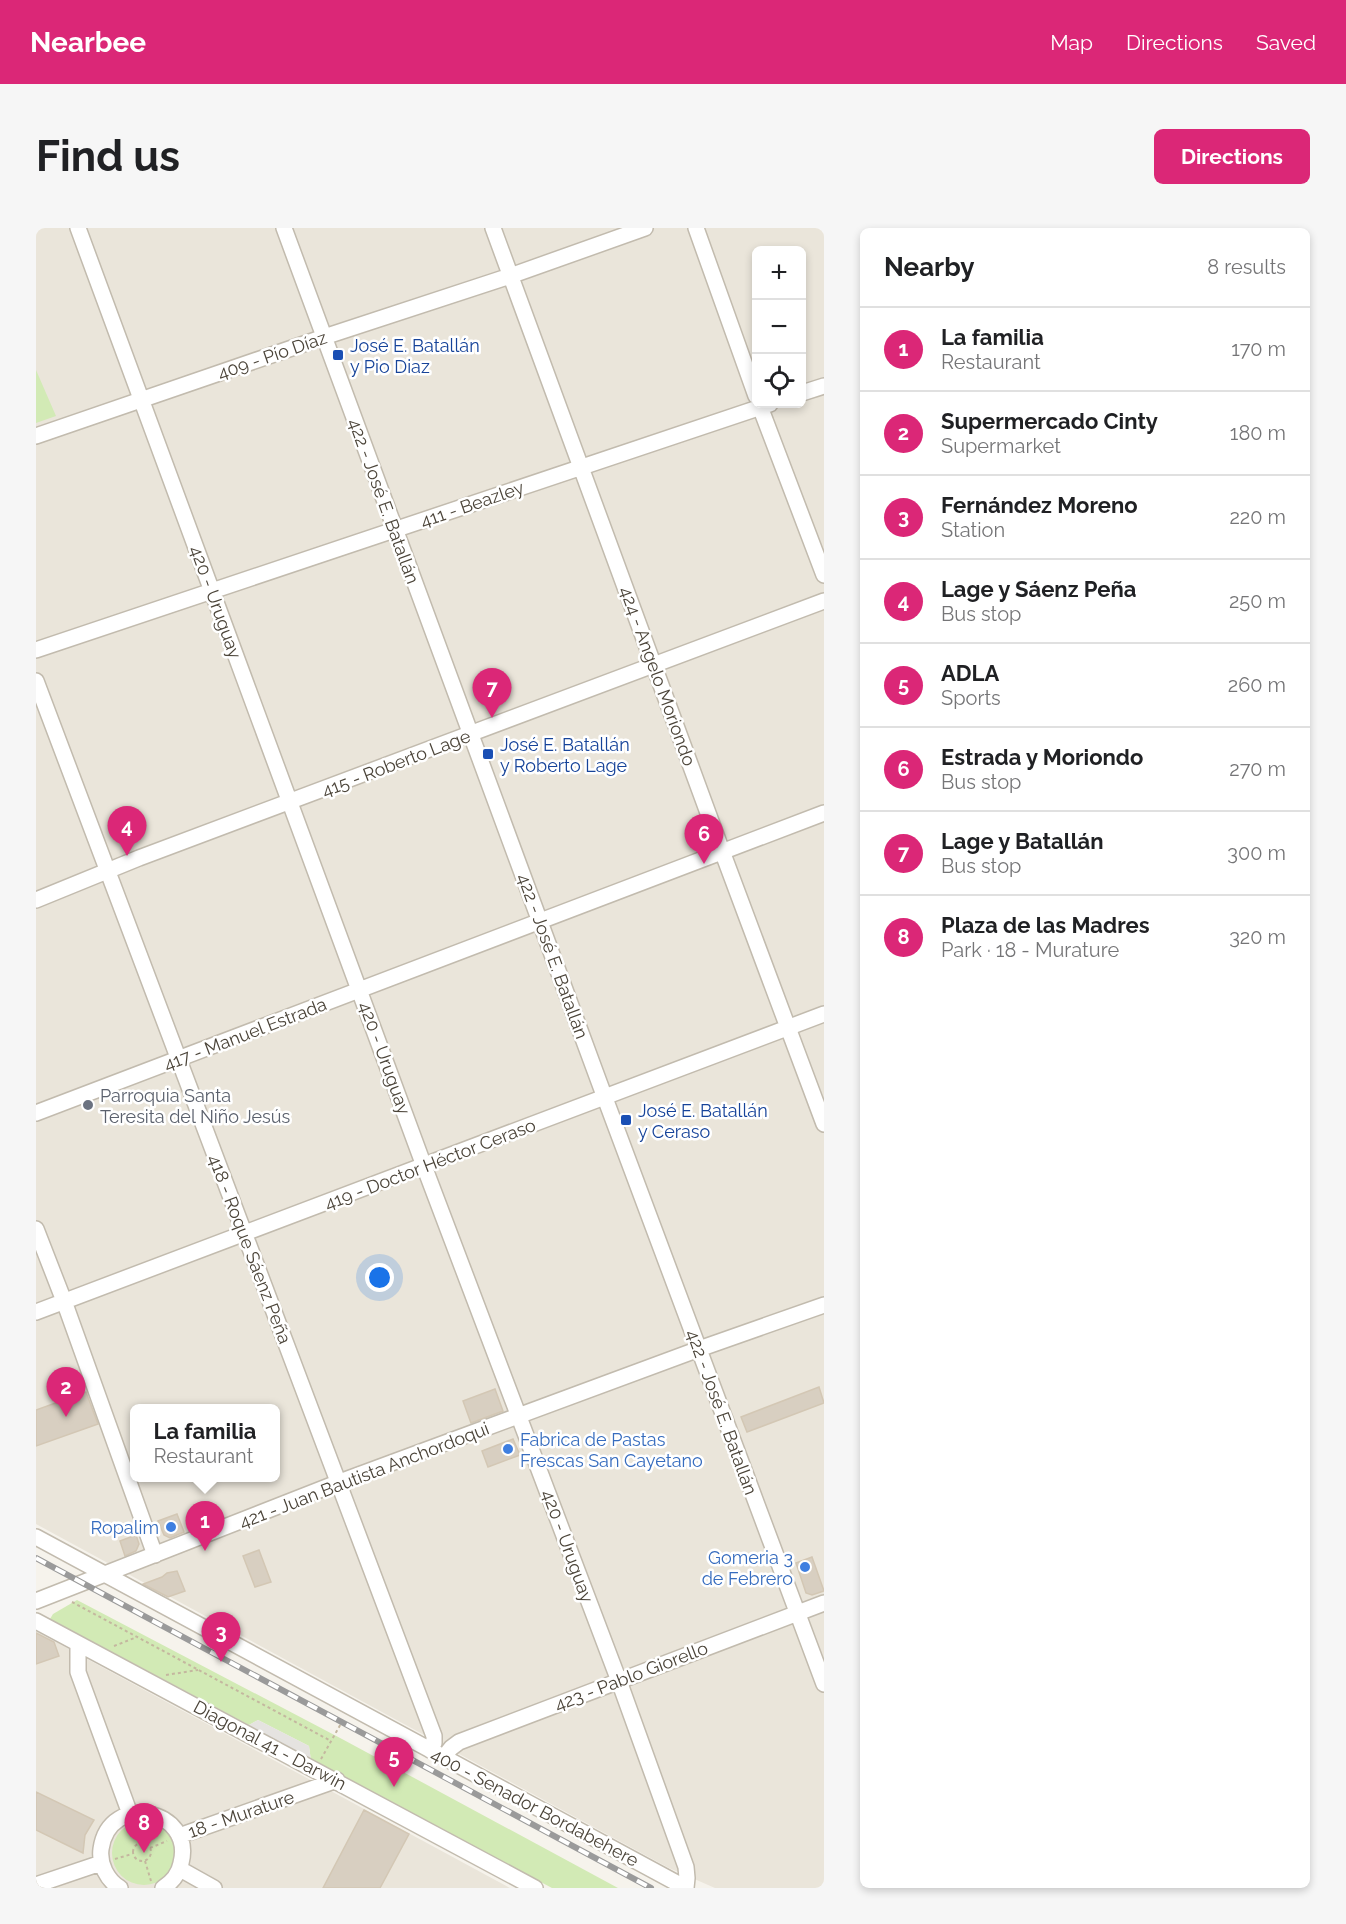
<!DOCTYPE html>
<meta charset="utf-8">
<style>
body{margin:0;font-family:Raleway,sans-serif;background:#f6f6f6;color:#202124}
.controls{position:absolute;right:18px;top:18px;display:grid;overflow:hidden;border-radius:9px;box-shadow:0 3px 9px #0003}
.controls button{width:54px;height:54px;display:grid;place-items:center;padding:0;border:0;border-bottom:2px solid #e0e0e0;background:#fff;color:#202124;font:30px sans-serif}
.you{position:absolute;left:344px;top:1050px;width:21px;height:21px;margin:-15px;border:4px solid #fff;border-radius:50%;background:#1a73e8;box-shadow:0 0 0 9px #1a73e833}
.badge{display:grid;place-items:center;width:39px;height:39px;border-radius:50%;background:#db2777;color:#fff;font-size:20px;font-weight:700}
.pin{position:absolute;translate:-50% -50px;filter:drop-shadow(0 2px 3px #0008)}
.pin::after{content:'';position:absolute;top:32px;width:21px;height:18px;background:inherit;clip-path:polygon(0 0,100% 0,50% 100%)}
.popup{position:absolute;left:94px;top:1176px;width:150px;height:78px;box-sizing:border-box;display:grid;place-content:center;border-radius:9px;background:#fff;filter:drop-shadow(0 2px 4px #0005);font-size:20px;white-space:nowrap;color:#757577}
.popup b{font-size:22px;color:#202124}
.popup::after{content:'';position:absolute;left:50%;top:100%;margin-left:-12px;border:12px solid transparent;border-top-color:#fff}
.list{margin:0;padding:0;list-style:none}
h2{display:flex;justify-content:space-between;align-items:center;height:78px;margin:0;padding:0 24px;font-size:26px}
h2 small{font-size:20px;font-weight:400;color:#757577}
.list li{display:grid;grid-template-columns:39px 1fr auto;gap:18px;align-items:center;box-sizing:border-box;height:84px;padding:0 24px;border-top:2px solid #e0e0e0}
.list b{display:block;font-size:22px;white-space:nowrap}
.list p{margin:0;font-size:20px;white-space:nowrap;color:#757577}
.list em{font-size:20px;font-style:normal;color:#757577}
.icon{flex:none;width:33px;height:33px;fill:none;stroke:currentColor;stroke-width:2;stroke-linecap:round;stroke-linejoin:round}
.map{position:relative;flex:none;width:788px;height:1660px;overflow:hidden;border-radius:9px}
header{display:flex;align-items:center;gap:36px;box-sizing:border-box;height:84px;padding:0 30px;background:#db2777;color:#fff}
header strong{font-size:28px}
nav{display:flex;gap:33px;margin-inline-start:auto;font-size:21px}
.intro{display:flex;align-items:center;justify-content:space-between;box-sizing:border-box;height:144px;padding:0 36px}
h1{margin:0;font-size:42px}
.button{padding:15px 27px;border-radius:9px;background:#db2777;color:#fff;font-size:21px;font-weight:700}
main{display:flex;gap:36px;padding:0 36px}
aside{flex:1;background:#fff;border-radius:9px;box-shadow:0 3px 9px #0003}
.map>svg:first-child{display:block}
.residential{fill:#eae5da;fill-rule:evenodd}
.green{fill:#d2eab5}
.parking{fill:#e5e3e0}
.building{fill:#d8cfc1;stroke:#d3c7b4;stroke-width:1.5}
.lines{fill:none;stroke-linecap:round;stroke-linejoin:round}
.minor-casing{stroke:#c2bbae;stroke-width:18}
.path{stroke:#c4b79f;stroke-width:2;stroke-dasharray:3 3;stroke-linecap:butt}
.minor{stroke:#fff;stroke-width:15}
.rail-casing{stroke:#9a9a9a;stroke-width:6}
.rail{stroke:#fff;stroke-width:4;stroke-dasharray:11;stroke-linecap:butt}
.transit-dot{fill:#1a4fb4;stroke:#fff;stroke-width:2}
.worship-dot{fill:#6b7280;stroke:#fff;stroke-width:2}
.shop-dot{fill:#3f7fe0;stroke:#fff;stroke-width:2}
.labels{text-anchor:middle;dominant-baseline:central;stroke-width:5;stroke-linejoin:round;paint-order:stroke}
.transit-label{font-size:18px;fill:#164399;stroke:#fff;text-anchor:start}
.street-label{font-size:18px;fill:#4b4439;stroke:#fff}
.worship-label{font-size:18px;fill:#5b616d;stroke:#fff;text-anchor:start}
.shop-label{font-size:18px;fill:#366cbe;stroke:#fff;text-anchor:end}
</style>
<header>
<strong>Nearbee</strong>
<nav><a>Map</a><a>Directions</a><a>Saved</a></nav>
</header>
<div class="intro"><h1>Find us</h1><a class="button">Directions</a></div>
<main>
<div class="map">
<svg width="788" height="1660" viewBox="0 0 788 1660">
<rect width="100%" height="100%" fill="#f6f3ec"/>
<path class="residential" d="M0,0H788V1660H679L633,1640L0,1296ZM720,22H766V176H720ZM98,1180H240V1250H98Z
M0,1403L64,1438L474,1660H0Z"/>
<path class="green" d="M0,142L20,188L0,195Z
M41,1372L306,1511L582,1660H516L275,1533L273,1518L222,1492L213,1497L14,1391L17,1386Z
M76 1625a32 32 0 1 1 64 0a32 32 0 1 1-64 0Z"/>
<path class="parking" d="M222,1492L273,1518L275,1533L213,1497Z"/>
<path class="building" d="M783,1159L788,1175L711,1204L705,1189Z
M459,1161L467,1183L435,1195L427,1173Z
M50,1164L62,1196L0,1218V1182Z
M477,1211L484,1227L452,1239L446,1223Z
M141,1286L148,1304L134,1310L128,1307L122,1293Z
M100,1307L103,1316L100,1323L89,1328L84,1313Z
M223,1322L235,1354L219,1359L207,1328Z
M776,1329L788,1363L776,1367L770,1365L760,1335Z
M141,1343L149,1363L132,1369L107,1356L126,1349L131,1345Z
M0,1405L18,1414L23,1428L0,1436Z
M0,1564L58,1592L49,1607L47,1625L0,1602Z
M328,1582L373,1606L344,1660H287Z"/>
<g class="lines">
<g class="minor-casing">
<path id="minor" d="M42,0L388,938L583,1453L650,1639L651,1650L650,1660
M248,0L569,870L788,1456
M457,0L686,623L788,896
M660,0L720,168
M766,165L788,158
M723,176L788,347
M0,208L288,109L474,48L609,0
M0,422L734,176
M0,453L398,1508V1515L394,1522
M0,672L103,630L788,373
M0,885L788,585
M0,1001L28,1073L119,1327
M0,1084L788,786
M0,1309L650,1660
M0,1373L301,1255L663,1121L788,1077
M0,1393L499,1660
M42,1416V1444L94,1586
M408,1529L415,1520L423,1514L788,1375
M143,1608L301,1552
M144,1641L178,1660
M0,1657L65,1635
M84,1660C71,1652 63,1636 65,1621C73,1563 159,1581 145,1635C143,1646 136,1654 127,1660"/>
</g>
<path class="path" d="M36,1374L295,1513
M78,1418L101,1409
M130,1447L162,1442
M285,1531L307,1492
M99,1600L104,1615
M97 1624a9 9 0 1 1 18 0a9 9 0 1 1-18 0Z
M114,1620L131,1613
M79,1631L96,1626
M109,1633L115,1653"/>
<use href="#minor" class="minor"/>
<g class="rail-casing">
<path id="rail" d="M0,1330L615,1660"/>
</g>
<use href="#rail" class="rail"/>
</g>
<g class="transit-dot">
<rect x="296" y="121" width="12" height="12" rx="3"/>
<rect x="446" y="520" width="12" height="12" rx="3"/>
<rect x="584" y="886" width="12" height="12" rx="3"/>
</g>
<circle class="worship-dot" cx="52" cy="877" r="6"/>
<g class="shop-dot">
<circle cx="472" cy="1221" r="6"/>
<circle cx="135" cy="1299" r="6"/>
<circle cx="769" cy="1339" r="6"/>
</g>
<g class="labels">
<g class="transit-label">
<text x="314" y="117">José E. Batallán<tspan x="314" dy="21">y Pio Diaz</tspan></text>
<text x="464" y="516">José E. Batallán<tspan x="464" dy="21">y Roberto Lage</tspan></text>
<text x="602" y="882">José E. Batallán<tspan x="602" dy="21">y Ceraso</tspan></text>
</g>
<g class="street-label">
<text transform="translate(236 127) rotate(-19)">409 - Pío Díaz</text>
<text transform="translate(348 273) rotate(70)">422 - José E. Batallán</text>
<text transform="translate(436 276) rotate(-19)">411 - Beazley</text>
<text transform="translate(180 374) rotate(70)">420 - Uruguay</text>
<text transform="translate(622 448) rotate(70)">424 - Angelo Moriondo</text>
<text transform="translate(360 535) rotate(-21)">415 - Roberto Lage</text>
<text transform="translate(517 728) rotate(70)">422 - José E. Batallán</text>
<text transform="translate(209 806) rotate(-21)">417 - Manuel Estrada</text>
<text transform="translate(349 830) rotate(70)">420 - Uruguay</text>
<text transform="translate(394 936) rotate(-21)">419 - Doctor Héctor Ceraso</text>
<text transform="translate(214 1021) rotate(69)">418 - Roque Sáenz Peña</text>
<text transform="translate(686 1184) rotate(70)">422 - José E. Batallán</text>
<text transform="translate(328 1247) rotate(-21)">421 - Juan Bautista Anchordoqui</text>
<text transform="translate(532 1318) rotate(70)">420 - Uruguay</text>
<text transform="translate(595 1448) rotate(-21)">423 - Pablo Giorello</text>
<text transform="translate(234 1517) rotate(28)">Diagonal 41 - Darwin</text>
<text transform="translate(499 1579) rotate(28)">400 - Senador Bordabehere</text>
<text transform="translate(205 1586) rotate(-19)">18 - Murature</text>
</g>
<g class="worship-label">
<text x="64" y="867">Parroquia Santa<tspan x="64" dy="21">Teresita del Niño Jesús</tspan></text>
</g>
<g class="shop-label">
<text x="484" y="1211" text-anchor="start">Fabrica de Pastas<tspan x="484" dy="21">Frescas San Cayetano</tspan></text>
<text x="123" y="1299">Ropalim</text>
<text x="757" y="1329">Gomeria 3<tspan x="757" dy="21">de Febrero</tspan></text>
</g>
</g>
</svg>
<div class="controls">
<button>+</button>
<button>−</button>
<button><svg class="icon" aria-label="locate" viewBox="0 0 24 24"><circle cx="12" cy="12" r="6"/><path d="M12 2v4M12 18v4M2 12h4M18 12h4"/></svg></button>
</div>
<div class="you"></div>
<div class="pin badge" style="left:169px;top:1323px">1</div>
<div class="popup"><b>La familia</b>Restaurant</div>
<div class="pin badge" style="left:30px;top:1189px">2</div>
<div class="pin badge" style="left:185px;top:1434px">3</div>
<div class="pin badge" style="left:91px;top:628px">4</div>
<div class="pin badge" style="left:358px;top:1559px">5</div>
<div class="pin badge" style="left:668px;top:636px">6</div>
<div class="pin badge" style="left:456px;top:490px">7</div>
<div class="pin badge" style="left:108px;top:1625px">8</div>
</div>
<aside>
<h2>Nearby<small>8 results</small></h2>
<ul class="list">
<li><span class="badge">1</span><div><b>La familia</b><p>Restaurant</p></div><em>170 m</em></li>
<li><span class="badge">2</span><div><b>Supermercado Cinty</b><p>Supermarket</p></div><em>180 m</em></li>
<li><span class="badge">3</span><div><b>Fernández Moreno</b><p>Station</p></div><em>220 m</em></li>
<li><span class="badge">4</span><div><b>Lage y Sáenz Peña</b><p>Bus stop</p></div><em>250 m</em></li>
<li><span class="badge">5</span><div><b>ADLA</b><p>Sports</p></div><em>260 m</em></li>
<li><span class="badge">6</span><div><b>Estrada y Moriondo</b><p>Bus stop</p></div><em>270 m</em></li>
<li><span class="badge">7</span><div><b>Lage y Batallán</b><p>Bus stop</p></div><em>300 m</em></li>
<li><span class="badge">8</span><div><b>Plaza de las Madres</b><p>Park · 18 - Murature</p></div><em>320 m</em></li>
</ul>
</aside>
</main>
